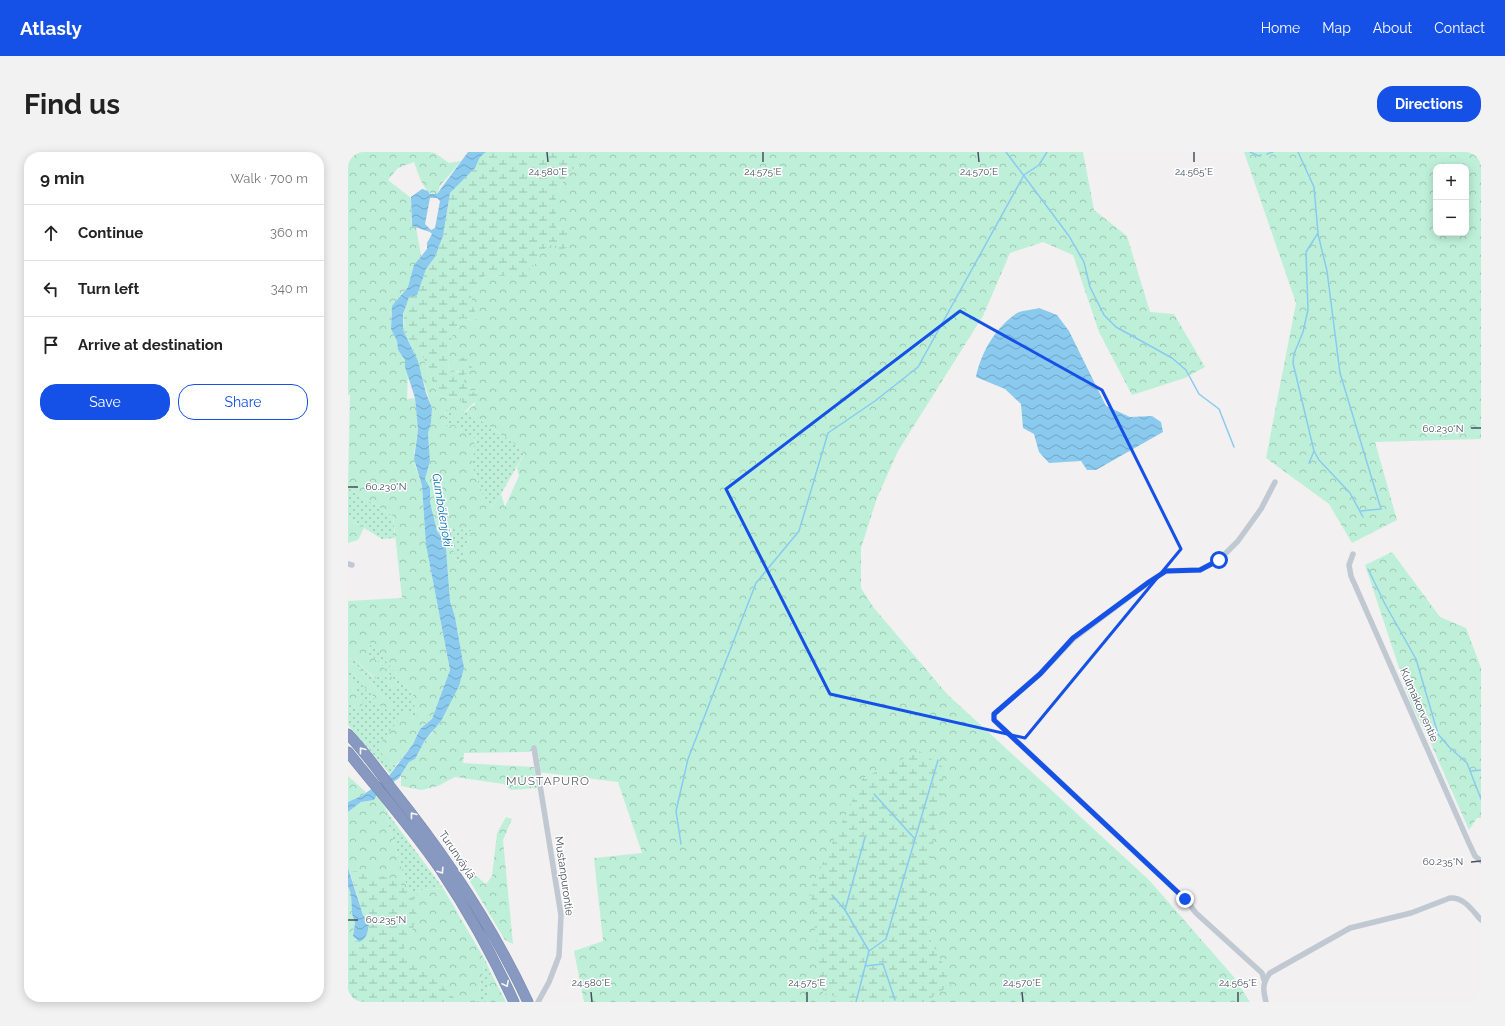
<!DOCTYPE html>
<meta charset="utf-8">
<style>
body{margin:0;font-family:Raleway,sans-serif;background:#f2f2f2;color:#222}
.controls{position:absolute;right:12px;top:12px;display:grid;overflow:hidden;border-radius:8px;box-shadow:0 2px 10px #0003}
.controls button{width:36px;height:36px;display:grid;place-items:center;padding:0;border:0;border-bottom:1px solid #e0e0e0;background:#fff;color:#222;font:20px sans-serif}
.stop{position:absolute;width:12px;height:12px;margin:-9px;border:3px solid #1550e7;border-radius:50%;background:#fff}
.stop.end{background:#1550e7;border-color:#fff;box-shadow:0 1px 4px #0008}
.list{margin:0;padding:0;list-style:none}
h2{display:flex;justify-content:space-between;align-items:center;height:52px;margin:0;padding:0 16px;font-size:17px}
h2 small{font-size:13px;font-weight:400;color:#767676}
.list li{display:grid;grid-template-columns:26px 1fr auto;gap:12px;align-items:center;box-sizing:border-box;height:56px;padding:0 16px;border-top:1px solid #e0e0e0}
.list b{display:block;font-size:15px;white-space:nowrap}
.list em{font-size:13px;font-style:normal;color:#767676}
.actions{display:flex;gap:8px;padding:12px 16px}
.actions a{flex:1;padding:9px 0;border:1px solid #1550e7;border-radius:16px;text-align:center;font-size:14px;color:#1550e7}
.actions .main{background:#1550e7;color:#fff}
.icon{flex:none;width:22px;height:22px;fill:none;stroke:currentColor;stroke-width:2;stroke-linecap:round;stroke-linejoin:round}
.map{position:relative;flex:none;width:1133px;height:850px;overflow:hidden;border-radius:16px}
header{display:flex;align-items:center;gap:24px;box-sizing:border-box;height:56px;padding:0 20px;background:#1550e7;color:#fff}
header strong{font-size:19px}
nav{display:flex;gap:22px;margin-inline-start:auto;font-size:14px}
.intro{display:flex;align-items:center;justify-content:space-between;box-sizing:border-box;height:96px;padding:0 24px}
h1{margin:0;font-size:28px}
.button{padding:10px 18px;border-radius:16px;background:#1550e7;color:#fff;font-size:14px;font-weight:700}
main{display:flex;gap:24px;padding:0 24px}
aside{flex:1;background:#fff;border-radius:16px;box-shadow:0 2px 10px #0003}
.map>svg:first-child{display:block}
.grass{fill:url(#grass-dots)}
.forest{fill:url(#forest-crowns);fill-rule:evenodd}
.wetland{fill:url(#wetland-marsh)}
.water{fill:url(#water-waves);fill-rule:evenodd}
.lines{fill:none;stroke-linecap:round;stroke-linejoin:round}
.stream{stroke:#8acaee;stroke-width:1.5}
.highway-casing{stroke:#7284ab;stroke-width:11}
.street{stroke:#c0c8d2;stroke-width:5.5}
.highway{stroke:#8799c0;stroke-width:10}
.oneway{stroke:#f3f5f9}
.route{stroke:#1550e7;stroke-width:5}
.marked{fill:none;stroke:#1550e7;stroke-width:3;stroke-linejoin:round}
.ticks{fill:none;stroke:#47505e;stroke-width:1.5}
.labels{text-anchor:middle;dominant-baseline:central;stroke-width:3;stroke-linejoin:round;paint-order:stroke}
.street-label{font-size:11px;fill:#47505e;stroke:#fff}
.water-label{font-size:12px;font-style:italic;fill:#0972af;stroke:#fff}
.neighbourhood-label{font-size:12px;letter-spacing:1px;fill:#5c5f65;stroke:#fff}
.ticks-label{font-size:10px;text-anchor:middle;fill:#47505e;stroke:#fff;stroke-width:3;stroke-linejoin:round;paint-order:stroke}
</style>
<header>
<strong>Atlasly</strong>
<nav><a>Home</a><a>Map</a><a>About</a><a>Contact</a></nav>
</header>
<div class="intro"><h1>Find us</h1><a class="button">Directions</a></div>
<main>
<aside>
<h2>9 min<small>Walk · 700 m</small></h2>
<ul class="list">
<li><svg class="icon" aria-label="ahead" viewBox="0 0 24 24"><path d="M12 20V5M6 11l6-6 6 6"/></svg><div><b>Continue</b></div><em>360 m</em></li>
<li><svg class="icon" aria-label="left" viewBox="0 0 24 24"><path d="M17 20v-9H6M10 6l-5 5 5 5"/></svg><div><b>Turn left</b></div><em>340 m</em></li>
<li><svg class="icon" aria-label="arrive" viewBox="0 0 24 24"><path d="M6 21V4h12l-3 4 3 4H6"/></svg><div><b>Arrive at destination</b></div></li>
</ul>
<div class="actions"><a class="main">Save</a><a>Share</a></div>
</aside>
<div class="map">
<svg width="1133" height="850" viewBox="0 0 1133 850">
<defs>
<pattern id="grass-dots" width="8" height="8" patternUnits="userSpaceOnUse"><rect width="8" height="8" fill="#bef0d9"/><path d="M2 2h.1M6 6h.1" fill="none" stroke="#9cc5b3" stroke-width="1.8" stroke-linecap="round"/></pattern>
<pattern id="forest-crowns" width="20" height="18" patternUnits="userSpaceOnUse"><rect width="20" height="18" fill="#bef0d9"/><path d="M2 6a3 3 0 1 1 6 0M12 15a3 3 0 1 1 6 0" fill="none" stroke="#9cc5b3"/></pattern>
<pattern id="wetland-marsh" width="20" height="14" patternUnits="userSpaceOnUse"><rect width="20" height="14" fill="#bef0d9"/><path d="M1 5h8M5 5V1M11 12h8M15 12V8" fill="none" stroke="#9cc5b3"/></pattern>
<pattern id="water-waves" width="16" height="10" patternUnits="userSpaceOnUse"><rect width="16" height="10" fill="#8acaee"/><path d="M0 5q4-4 8 0t8 0" fill="none" stroke="#73a6c4"/></pattern>
</defs>
<rect width="100%" height="100%" fill="#f2f0f0"/>
<path class="grass" d="M100,251L112,262L119,259L170,294L176,302L153,342L144,354L135,344L124,314L127,287L98,274L97,263Z
M0,332L3,338L45,364L47,386L34,387L0,366Z
M100,376L124,378L114,405L108,409Z
M22,489L65,542L68,563L64,567L58,560L41,611L48,613L42,622L0,573V552L10,556L4,538L7,534L0,527V517L15,530L18,538L23,540L25,546H40L35,545L9,514L1,511V507L6,506L27,527L32,522L37,523L44,535H52C42,524 34,510 21,503Z
M34,650L41,663L95,736L72,738L66,748L59,735Z
M137,808L143,821L138,850H129Z"/>
<path class="forest" d="M0,0H81L87,1L101,11L113,9L92,34L89,42C76,45 70,20 66,10L50,16L40,28L63,46C65,55 62,65 64,74L68,75L73,103L65,119L60,135L54,141L43,161V177L49,189L50,198L57,208L60,221L59,247L67,246L70,278L66,301L67,313L74,334L78,393L102,518L84,567L72,577L65,592L48,613L41,611L29,595L58,559L64,567L68,563L65,542L22,490L21,503C34,510 42,524 52,535L51,537L44,535L37,523L32,522L28,527L6,506L1,507V511L9,514L35,545L40,546L46,551L42,559C33,556 26,549 23,540L18,538L15,530L0,517V449L54,446L45,364L3,338L0,332L2,243H0Z
M238,0H735L746,58L779,84L802,160L826,162L857,215L837,226L784,243L751,180L725,103L695,90L662,101L635,164L550,299L529,346L513,396V436L526,456L599,542L801,728L885,824L902,850H236L226,799L255,789L246,706L294,701L270,630L190,620L186,597L181,600L116,601L115,611L186,615L189,636L163,638L156,632L107,625L90,634L73,638L53,634V623L61,610L67,607L77,588L84,581L115,509L107,465L102,449L98,396L95,387L89,379L82,350V336L77,327L82,309L80,281L83,271L84,256L66,200H73L89,241L95,245L113,246L115,261L112,262L111,268H106L100,252L97,262L98,274L105,273L127,286L124,314L135,344L144,354L153,342L157,355L171,324L169,316L176,302L170,294L119,259L127,252L129,237L125,241L122,239L123,235L116,234V223L121,218L102,220C96,202 104,182 114,166L126,169L123,143L136,124C146,123 155,126 163,122L170,127L182,114H186L193,100L202,93L208,94V100L219,80L208,75V41L222,19L231,14ZM100,377L124,378L114,405L108,409Z
M896,0H1133V287L1027,290L1049,368L1004,391L981,352L918,306L948,151ZM1088,15H1118V81H1088Z
M0,366L16,376L10,388L0,391Z
M1044,400L1092,465L1118,476L1133,516V666H1129L1121,678L1080,585L1063,552L1017,413Z
M0,527L7,534L4,538L16,551L10,556L0,552Z
M0,624L19,641L0,650Z
M29,644L34,650L59,735L66,747L72,738L95,736L137,808L129,850H0V734L3,742L4,762L7,771L5,781L8,789L21,771L0,716V660L13,650L26,648Z
M158,665L164,667L155,688L165,792L157,788L120,726L121,718L138,732L144,724L149,681Z
M143,821L158,850H138Z"/>
<path class="wetland" d="M134,0H238L231,14L222,19L208,41V75L219,80L220,95L208,100V94L202,93L193,100L186,114H182L180,130L176,131L163,122C155,126 146,123 136,124L123,143L125,155L130,165L126,169L114,166C104,182 96,202 102,220H111V204L119,207L125,217L116,223V234H124L122,239L124,241L129,237V240L136,242L115,261L113,246L95,245L89,241L73,200H66L55,178L56,155L61,145L69,140L78,117L87,105L95,84L102,41L127,16Z
M571,599L597,616L580,725L582,787L605,831L577,850H506L475,841L462,738L515,626Z
M8,719C61,726 85,745 55,798L70,815L83,822L110,850H0V793L8,789L19,767L15,763L2,720Z"/>
<path class="water" d="M120,0H138L132,5L127,16L102,41L95,84L87,105L78,117L69,143L61,145L55,162V178L70,209L78,241L84,256L83,271L80,281L82,309L77,327L82,336V350L89,379L95,387L98,396L102,449L107,465L116,516L111,534L93,569L77,588L67,607L61,610L51,626L30,641L26,648L13,650L0,660V650L15,643L40,625L44,620L65,592L72,577L84,567L102,518L78,393L74,334L66,307L70,278L67,246L57,215V208L50,198L49,189L43,177L44,154L60,135L66,113L79,97V91L84,82L82,80L64,74L63,45L74,37L80,39L82,42H89ZM82,46H89L92,49L87,76L83,78L77,72Z
M691,156L709,163L721,179L758,254L782,265L804,264L813,270L815,280L748,318H739L733,309L701,311L691,300L686,282L675,276L673,252L657,237L628,225C633,200 648,175 669,161C675,158 684,158 691,156Z
M0,716L15,763L21,771C20,779 19,787 11,790L5,784L7,771L4,762L3,742L0,734Z"/>
<g class="lines">
<path class="stream" d="M658,0L721,84L736,110L742,135L756,163L768,175L824,206L838,218L851,242L871,257L886,295
M902,0L911,4L913,3
M950,0L966,35L970,81L958,100L960,158L955,180L946,202L945,211L966,299L971,308L1002,341L1015,365
M919,2L925,0
M970,82L979,119L992,221L1033,357L1012,359
M961,311L966,299
M1020,417L1037,452L1068,507L1090,582L1102,596L1119,611L1133,647
M1123,619L1133,618
M526,642L567,687
M333,692L328,659L340,607L408,431L451,379L480,281L527,249L570,215L676,23L691,13L699,0
M484,743L497,758L521,799
M497,758L517,685
M521,799L538,787L590,608
M517,814L535,812L547,848
M508,850L521,799"/>
<g class="highway-casing">
<path id="highway" d="M0,582C16,599 30,618 44,637C97,703 144,773 180,850
M0,600C31,639 64,676 92,717C120,759 145,804 166,850"/>
</g>
<path class="street" d="M1005,402L1001,413L1003,424L1120,689L1127,704L1133,709
M0,412L4,413
M186,596L213,763L211,804L201,830L190,850
M916,828L914,821L848,761L837,747L646,568V562L692,522L725,487L801,430L818,419L852,418L871,408L890,389L913,357L927,330
M918,850C915,838 914,831 922,821L1002,776L1063,761L1102,746C1116,745 1124,758 1133,768"/>
<use href="#highway" class="highway"/>
</g>
<defs><path id="oneway-chevron" d="M-2-3.5L2.5 0L-2 3.5" fill="none" stroke-width="1.6" stroke-linecap="round" stroke-linejoin="round"/></defs>
<g class="oneway">
<use href="#oneway-chevron" transform="translate(14 598) rotate(-128)"/>
<use href="#oneway-chevron" transform="translate(65 663) rotate(-128)"/>
<use href="#oneway-chevron" transform="translate(93 719) rotate(57)"/>
<use href="#oneway-chevron" transform="translate(158 832) rotate(63)"/>
</g>
<g class="lines">
<path class="route" d="M837,747L646,568V562L692,522L725,486L801,430L818,419L852,418L871,408"/>
</g>
<path class="marked" d="M612,159L754,238L833,397L677,586L482,542L378,337Z"/>
<path class="ticks" d="M199,0L200,10M415,0V10M630,0L631,10M846,0V10M1123,276H1133M0,335H10M1123,710L1133,709M0,768H10M243,840L244,850M459,840V850M674,840L675,850M890,840V850"/>
<g class="labels">
<g class="street-label">
<text transform="translate(1071 553) rotate(66)">Kulmakorventie</text>
<text transform="translate(109 703) rotate(56)">Turunväylä</text>
<text transform="translate(216 724) rotate(82)">Mustanpurontie</text>
</g>
<g class="water-label">
<text transform="translate(94 358) rotate(81)">Gumbölenjoki</text>
</g>
<g class="neighbourhood-label">
<text x="200" y="629">MUSTAPURO</text>
</g>
</g>
<g class="ticks-label">
<text x="200" y="23">24.580°E</text>
<text x="415" y="23">24.575°E</text>
<text x="631" y="23">24.570°E</text>
<text x="846" y="23">24.565°E</text>
<text x="1095" y="280">60.230°N</text>
<text x="38" y="338">60.230°N</text>
<text x="1095" y="713">60.235°N</text>
<text x="38" y="771">60.235°N</text>
<text x="243" y="834">24.580°E</text>
<text x="459" y="834">24.575°E</text>
<text x="674" y="834">24.570°E</text>
<text x="890" y="834">24.565°E</text>
</g>
</svg>
<div class="controls">
<button>+</button>
<button>−</button>
</div>
<div class="stop" style="left:871px;top:408px"></div>
<div class="stop end" style="left:837px;top:747px"></div>
</div>
</main>
